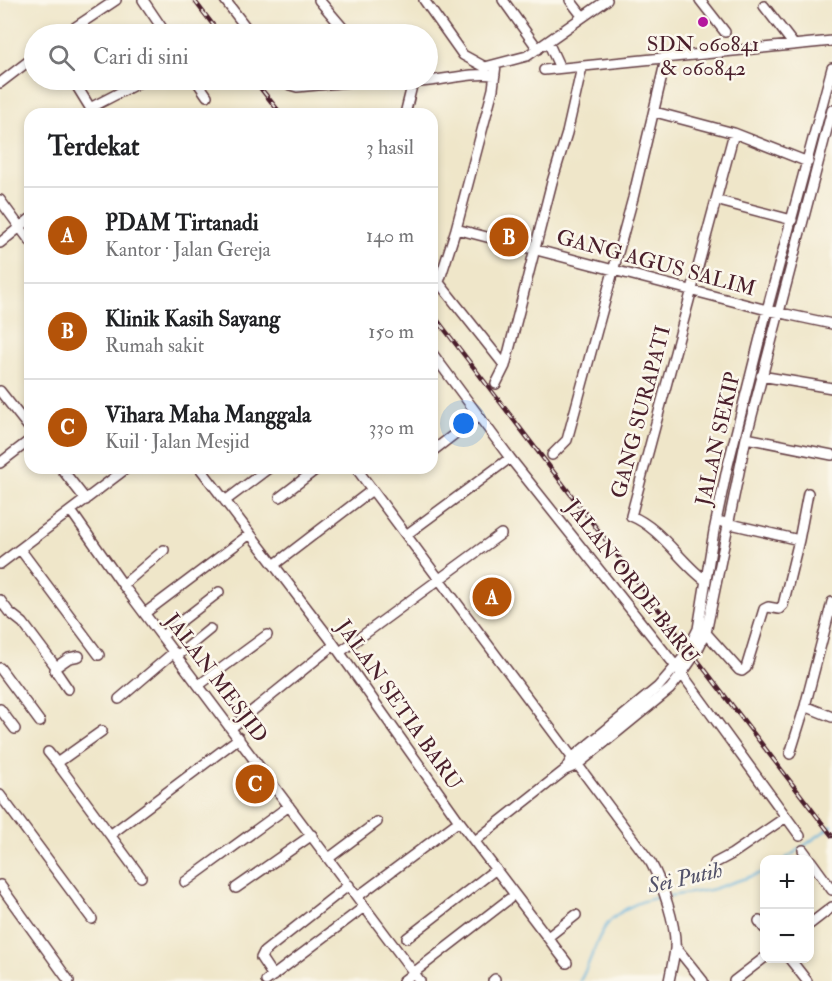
<!DOCTYPE html>
<html lang="id">
<meta charset="utf-8">
<style>
body{margin:0;font-family:"IM FELL Double Pica",serif;background:#f2f2f2;color:#202124}
.controls{position:absolute;right:18px;bottom:18px;display:grid;overflow:hidden;border-radius:12px;box-shadow:0 3px 9px #0003}
.controls button{width:54px;height:54px;display:grid;place-items:center;padding:0;border:0;border-bottom:2px solid #e0e0e0;background:#fff;color:#202124;font:30px sans-serif}
.you{position:absolute;left:464px;top:424px;width:21px;height:21px;margin:-15px;border:4px solid #fff;border-radius:50%;background:#1a73e8;box-shadow:0 0 0 9px #1a73e833}
.badge{display:grid;place-items:center;width:39px;height:39px;border-radius:50%;background:#b45309;color:#fff;font-size:20px;font-weight:700}
.pin{position:absolute;translate:-50% -50%;border:3px solid #fff;box-shadow:0 2px 6px #0006}
.list{margin:0;padding:0;list-style:none}
h2{display:flex;justify-content:space-between;align-items:center;height:78px;margin:0;padding:0 24px;font-size:26px}
h2 small{font-size:20px;font-weight:400;color:#757577}
.list li{display:grid;grid-template-columns:39px 1fr auto;gap:18px;align-items:center;box-sizing:border-box;height:96px;padding:0 24px;border-top:2px solid #e0e0e0}
.list b{display:block;font-size:22px;white-space:nowrap}
.list p{margin:0;font-size:20px;white-space:nowrap;color:#757577}
.list em{font-size:20px;font-style:normal;color:#757577}
.icon{flex:none;width:33px;height:33px;fill:none;stroke:currentColor;stroke-width:2;stroke-linecap:round;stroke-linejoin:round}
.map{position:relative;flex:none;width:832px;height:981px;overflow:hidden}
.search{position:absolute;background:#fff;box-shadow:0 3px 9px #0003;left:24px;top:24px;width:414px;height:66px;display:flex;align-items:center;gap:15px;box-sizing:border-box;padding:0 21px;border-radius:33px;color:#757577;font-size:22px}
.panel{position:absolute;background:#fff;box-shadow:0 3px 9px #0003;left:24px;top:108px;width:414px;height:366px;border-radius:18px}
.map>svg:first-child{display:block}
.lines{fill:none;stroke-linecap:round;stroke-linejoin:round}
.stream{stroke:#63b2dd;stroke-width:2}
.minor-casing{stroke:#633d43;stroke-width:12}
.minor{stroke:#fff;stroke-width:9}
.rail-casing{stroke:#4a1f2b;stroke-width:4.5}
.rail{stroke:#fbf7ec;stroke-width:2;stroke-dasharray:7;stroke-linecap:butt}
.poi-dot{fill:#b5179e;stroke:#fbf7ec;stroke-width:2}
.labels{text-anchor:middle;dominant-baseline:central;stroke-width:5;stroke-linejoin:round;paint-order:stroke}
.poi-label{font-size:21px;fill:#4a1f2b;stroke:#fbf7ec}
.street-label{font-size:21px;fill:#4a1f2b;stroke:#fbf7ec}
.water-label{font-size:22px;font-style:italic;fill:#535269;stroke:#fbf7ec}
</style>
<div class="map">
<svg width="832" height="981" viewBox="0 0 832 981">
<rect width="100%" height="100%" fill="#fbf7ec"/>
<filter id="ink" filterUnits="userSpaceOnUse"><feTurbulence type="fractalNoise" baseFrequency=".0167" numOctaves="2"/><feDisplacementMap in="SourceGraphic" scale="12" xChannelSelector="R" yChannelSelector="G"/><feConvolveMatrix kernelMatrix="1 2 1 2 8 2 1 2 1" color-interpolation-filters="sRGB"/></filter>
<filter id="wash" filterUnits="userSpaceOnUse"><feTurbulence type="fractalNoise" baseFrequency=".008" numOctaves="4" result="noise"/><feDisplacementMap in="SourceGraphic" scale="24" xChannelSelector="R" yChannelSelector="G"/><feGaussianBlur stdDeviation="1.35" result="paint"/><feColorMatrix in="noise" values="0 0 0 0 0 0 0 0 0 0 0 0 0 0 0 0 0 1.4 0 .05"/><feComposite in="paint" operator="in"/></filter>
<g filter="url(#wash)">
<rect width="100%" height="100%" fill="#efe6c9"/>
<g class="lines">
<path class="stream" d="M784,860L832,826
M669,896L710,890L764,872
M580,981C589,966 593,949 601,934C611,912 641,899 664,897"/>
</g>
</g>
<g filter="url(#ink)">
<g class="lines">
<g class="minor-casing">
<path id="minor" d="M143,0L166,34
M225,0L251,34
M319,0L348,34
M424,0L463,55L485,67L527,56L607,0
M503,0L538,49
M570,0L583,17
M700,0L725,32
M764,6L794,45
M65,34L116,0
M548,42L560,68
M544,70L832,41
M73,80L94,114
M196,80L207,96
M285,80L290,85L297,87L370,80
M391,80C426,88 461,71 495,75
M0,83L34,57
M90,108L144,80
M655,112L734,133L808,162
M405,114L413,82
M0,200L30,241
M723,202L792,220
M456,229L767,310L832,324
M0,243L30,219
M432,274L505,366L552,182L567,133L582,67
M439,282L456,229L493,89L496,65
M432,353L510,458L682,674L800,836
M761,376L832,388
M496,384L505,366
M0,391L30,429
M746,438L832,455
M434,450L478,416
M552,455L567,440L633,198L666,59
M0,463L30,440
M61,468L86,500
M200,468L328,636L459,821L567,963
M356,468L651,863C662,883 677,926 675,949C674,959 671,970 669,981
M280,497L318,468
M225,501L269,468
M71,511L123,585L420,981
M722,522L799,540L808,493
M406,535L510,458
M20,549L99,655
M0,564L127,468
M274,565L372,490
M706,581C680,562 661,528 631,516L734,133
M123,585L164,550
M0,600L9,612L23,623L56,667L55,670L68,689
M145,613L250,534
M701,630L706,633L739,670L742,671L746,668L764,609L768,607L779,609L783,605L799,540
M162,636L219,592
M340,652L501,534
M177,656L210,629
M56,667L69,658L79,656
M0,668L40,722
M199,685L267,635
M119,699L174,652
M805,706L832,717
M0,709L15,729
M231,728L334,645
M48,752L57,763L102,731
M790,754L805,706L832,602
M57,763L141,877
M565,770L572,758L658,687L684,657L698,629L714,531L727,469L767,310L832,68
M0,795L92,919
M110,835L239,738
M475,841L565,770L577,765L670,689C684,672 697,653 706,633L746,438L832,110
M803,850L832,890
M329,858L377,822
M715,863L732,854L786,817
M185,882L289,806
M0,885L69,981
M236,888L312,835
M357,897L459,821
M759,921L764,928
M810,924L832,907
M548,937L576,915
M407,938L496,869
M675,946L703,981
M789,958L807,981
M273,976L261,958L264,952L349,885
M266,981L364,907
M403,981L509,899
M493,981L495,979
M734,981L764,958"/>
</g>
<use href="#minor" class="minor"/>
<g class="rail-casing">
<path id="rail" d="M194,0L220,34
M254,80L281,114
M432,313L832,836"/>
</g>
<use href="#rail" class="rail"/>
</g>
</g>
<circle class="poi-dot" cx="703" cy="22" r="6"/>
<g class="labels">
<g class="poi-label">
<text x="703" y="44">SDN 060841<tspan x="703" dy="24">&amp; 060842</tspan></text>
</g>
<g class="street-label">
<text transform="translate(656 263) rotate(15)">GANG AGUS SALIM</text>
<text transform="translate(641 412) rotate(-75)">GANG SURAPATI</text>
<text transform="translate(718 439) rotate(-77)">JALAN SEKIP</text>
<text transform="translate(632 582) rotate(52)">JALAN ORDE BARU</text>
<text transform="translate(216 678) rotate(53)">JALAN MESJID</text>
<text transform="translate(399 705) rotate(55)">JALAN SETIA BARU</text>
</g>
<g class="water-label">
<text transform="translate(685 878) rotate(-13)">Sei Putih</text>
</g>
</g>
</svg>
<div class="controls">
<button>+</button>
<button>−</button>
</div>
<div class="you"></div>
<div class="pin badge" style="left:492px;top:597px">A</div>
<div class="pin badge" style="left:509px;top:237px">B</div>
<div class="pin badge" style="left:255px;top:784px">C</div>
<div class="search"><svg class="icon" aria-label="search" viewBox="0 0 24 24"><circle cx="10" cy="10" r="6"/><path d="M15 15l6 6"/></svg>Cari di sini</div>
<section class="panel">
<h2>Terdekat<small>3 hasil</small></h2>
<ul class="list">
<li><span class="badge">A</span><div><b>PDAM Tirtanadi</b><p>Kantor · Jalan Gereja</p></div><em>140 m</em></li>
<li><span class="badge">B</span><div><b>Klinik Kasih Sayang</b><p>Rumah sakit</p></div><em>150 m</em></li>
<li><span class="badge">C</span><div><b>Vihara Maha Manggala</b><p>Kuil · Jalan Mesjid</p></div><em>330 m</em></li>
</ul>
</section>
</div>
